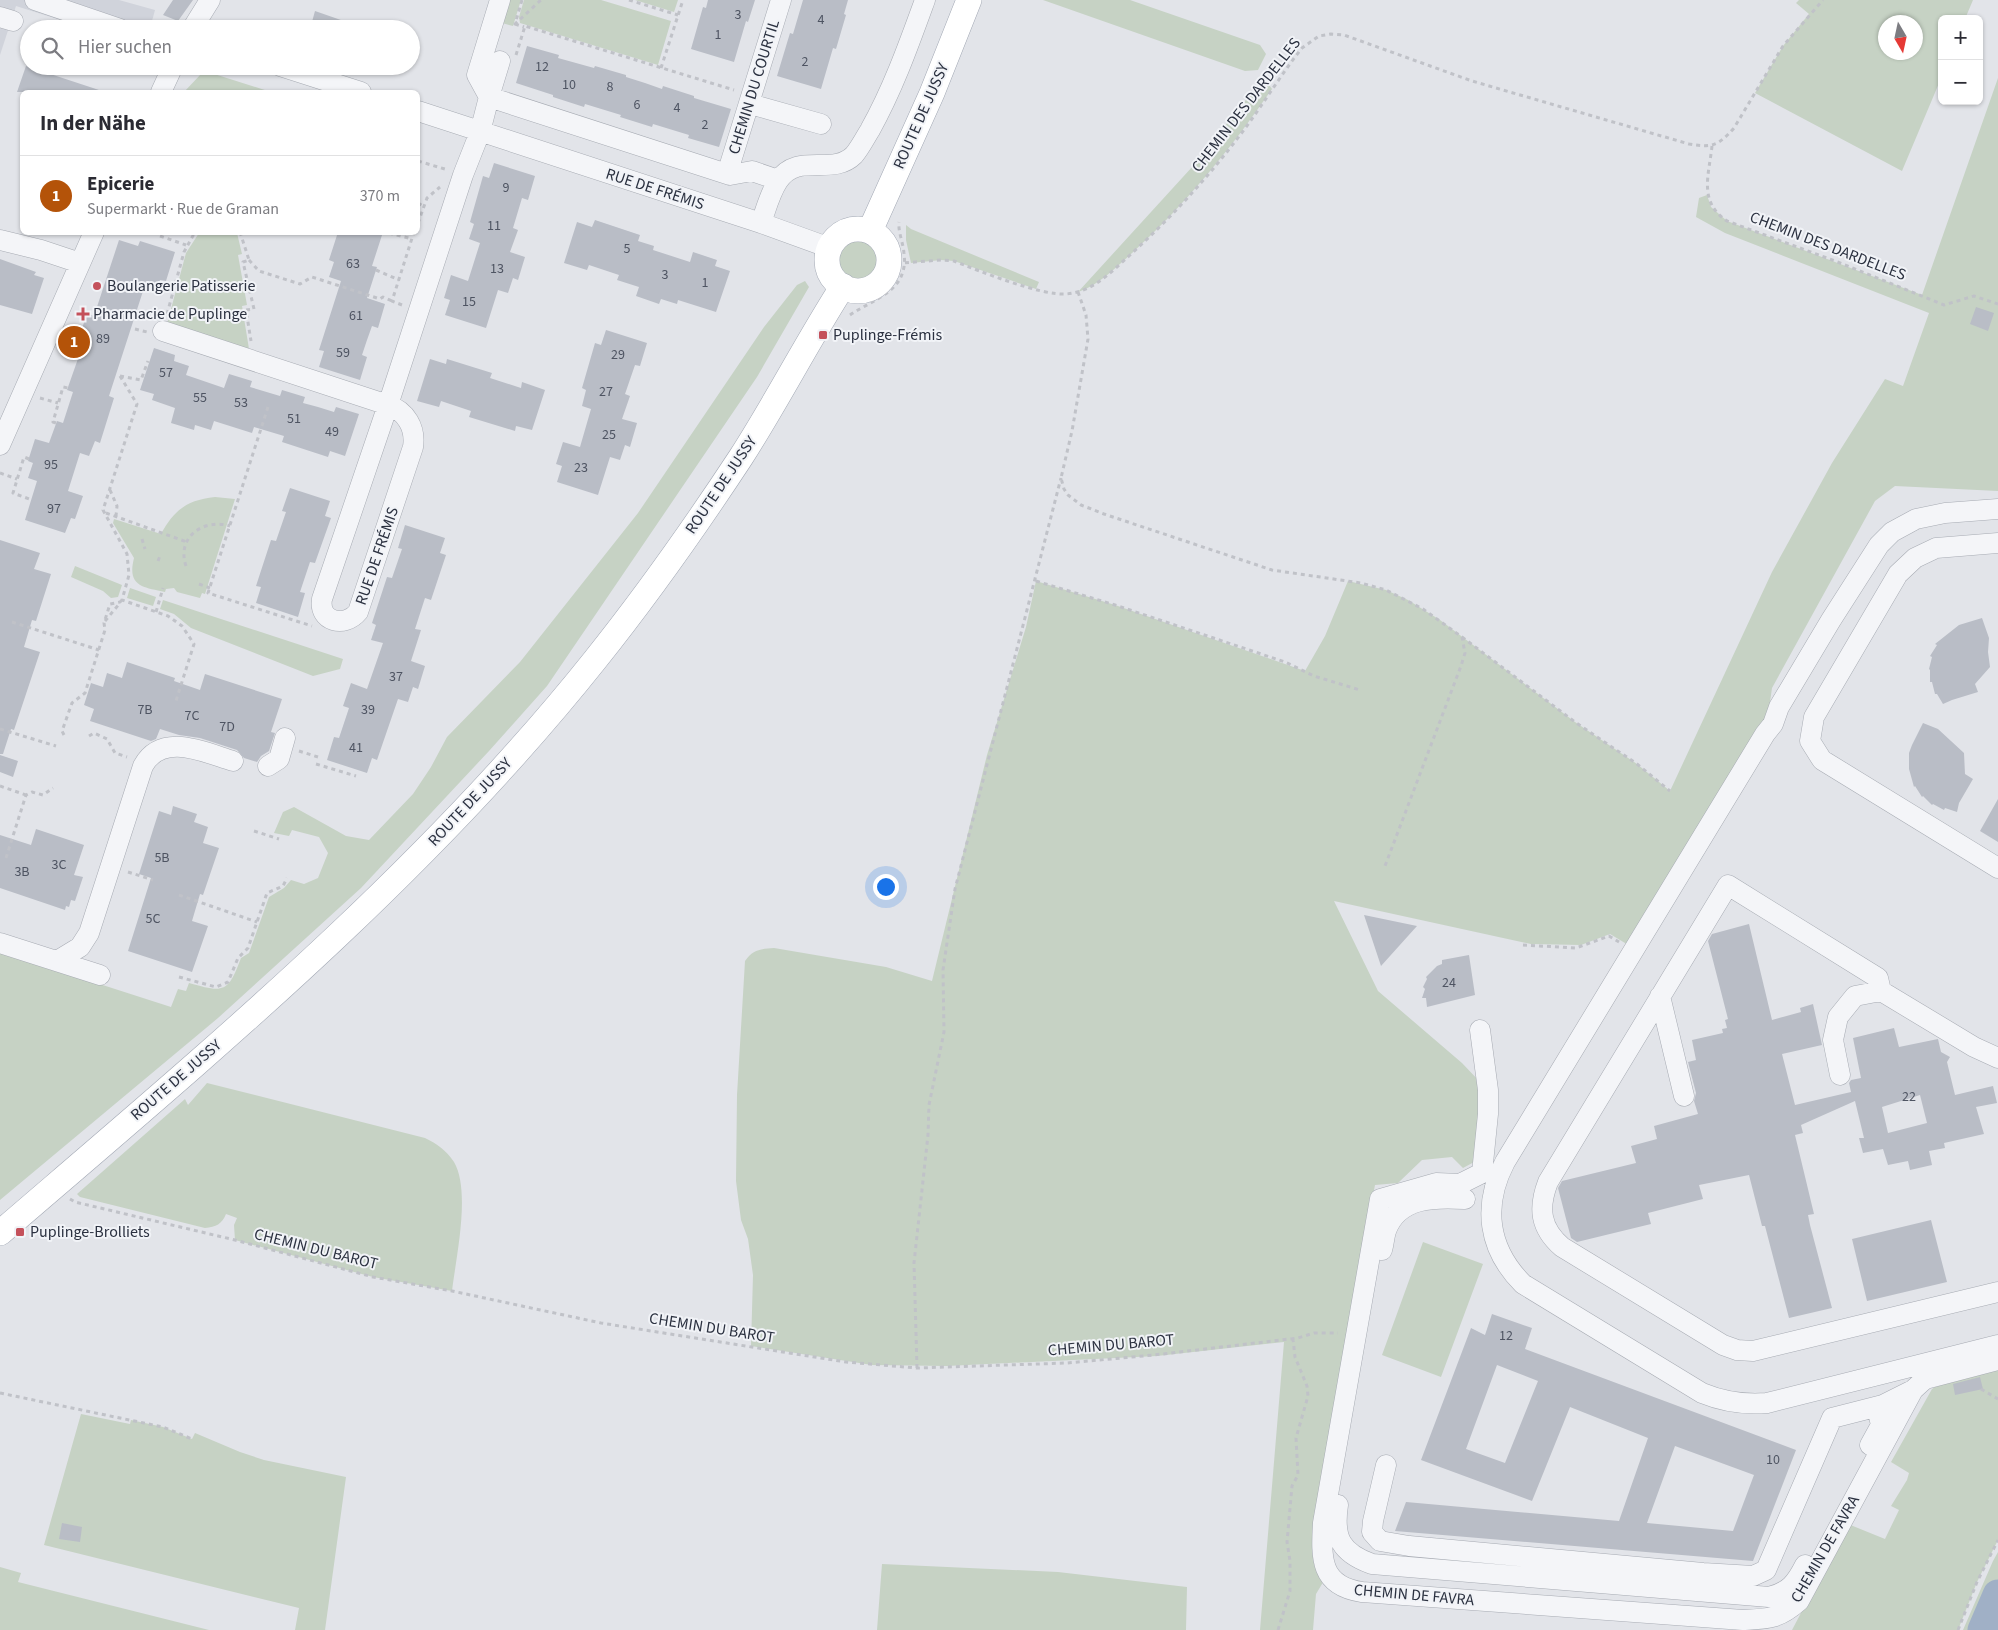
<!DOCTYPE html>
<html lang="de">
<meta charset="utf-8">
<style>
body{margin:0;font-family:"Source Sans 3",sans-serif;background:#f2f2f3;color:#2b2b33}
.controls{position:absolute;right:15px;top:15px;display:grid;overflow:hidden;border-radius:8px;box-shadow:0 1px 4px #0004}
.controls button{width:45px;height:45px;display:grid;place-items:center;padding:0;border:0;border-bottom:1px solid #e1e1e2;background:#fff;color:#2b2b33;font:25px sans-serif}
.compass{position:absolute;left:1878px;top:15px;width:45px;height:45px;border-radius:50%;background:#fff;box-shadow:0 1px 4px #0004;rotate:171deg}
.you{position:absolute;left:885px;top:886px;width:18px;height:18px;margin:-12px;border:4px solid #fff;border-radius:50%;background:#1a73e8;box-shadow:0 0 0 8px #1a73e833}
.badge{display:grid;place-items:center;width:32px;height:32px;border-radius:50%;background:#b45309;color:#fff;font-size:16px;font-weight:700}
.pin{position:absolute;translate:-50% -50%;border:2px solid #fff;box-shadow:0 1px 5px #0006}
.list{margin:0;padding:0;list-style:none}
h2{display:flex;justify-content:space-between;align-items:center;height:65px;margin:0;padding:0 20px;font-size:21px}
h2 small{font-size:16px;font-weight:400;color:#7c7c81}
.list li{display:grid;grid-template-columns:32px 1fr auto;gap:15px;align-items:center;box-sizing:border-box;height:80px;padding:0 20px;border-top:1px solid #e1e1e2}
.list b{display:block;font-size:19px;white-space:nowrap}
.list p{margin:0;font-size:16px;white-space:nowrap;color:#7c7c81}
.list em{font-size:16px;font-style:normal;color:#7c7c81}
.icon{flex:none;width:28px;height:28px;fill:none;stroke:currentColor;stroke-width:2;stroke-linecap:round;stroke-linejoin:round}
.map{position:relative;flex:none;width:1998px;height:1630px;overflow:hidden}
.search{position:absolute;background:#fff;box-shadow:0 1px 4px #0004;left:20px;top:20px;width:400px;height:55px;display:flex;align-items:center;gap:12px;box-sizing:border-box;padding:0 18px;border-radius:28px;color:#7c7c81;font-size:19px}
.panel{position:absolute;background:#fff;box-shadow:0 1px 4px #0004;left:20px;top:90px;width:400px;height:145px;border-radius:8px}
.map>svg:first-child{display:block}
.built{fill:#d0d3db}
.green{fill:#c6d2c4;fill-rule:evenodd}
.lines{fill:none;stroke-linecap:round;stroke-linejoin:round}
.river{stroke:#a0b0c6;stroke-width:31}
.building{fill:#b9bdc6;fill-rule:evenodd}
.minor-casing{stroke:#a7abb3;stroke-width:21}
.major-casing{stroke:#a2a8b4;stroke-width:26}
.path{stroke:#c0c2c8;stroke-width:3;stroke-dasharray:4 4;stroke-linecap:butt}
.minor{stroke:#f4f5f8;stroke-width:20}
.major{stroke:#fff;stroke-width:25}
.poi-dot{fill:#c4515b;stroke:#f1f3f7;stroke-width:2}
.labels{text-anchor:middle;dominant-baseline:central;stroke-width:4;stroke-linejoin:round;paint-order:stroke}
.number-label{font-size:14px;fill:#4e5462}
.street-label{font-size:16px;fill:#2b3140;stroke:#f1f3f7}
.poi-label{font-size:16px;fill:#2b3140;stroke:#f1f3f7;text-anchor:start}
</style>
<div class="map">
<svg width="1998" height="1630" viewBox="0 0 1998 1630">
<rect width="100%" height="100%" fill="#e2e4e9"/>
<path class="built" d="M0,0H119L155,10L152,21L172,29H89L16,6L0,55Z"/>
<path class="green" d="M509,0H521L513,26L502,23Z
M524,0H601L671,21L658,65L520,23L519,17Z
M635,0H678L674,12Z
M1043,0H1130L1260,45L1266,54L1258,70L1245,71Z
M1799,0H1973L1965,19H1942V76L1902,171L1755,93L1783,46L1809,14L1796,3ZM1916,22V52H1886V22Z
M206,72L211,73L271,92H184L201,74Z
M1998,78V491L1895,486L1875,501L1772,688L1767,723L1630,946L1610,934L1581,945L1531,944L1334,901L1378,991L1462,1063L1481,1083L1476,1161L1463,1168L1452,1157L1422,1160L1398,1183L1375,1185L1367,1227L1328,1574L1316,1594L1313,1630H1260L1284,1342L1157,1356L947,1366L872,1365L751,1346L753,1275L748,1239L741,1220L736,1181L737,1095L745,961C753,949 761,949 774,948L886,967L932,981L987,755L1026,627L1036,581L1115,605L1305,671L1325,636L1348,581L1386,590L1408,600L1440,620L1575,722L1637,764L1670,791L1772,572L1832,463L1885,379L1903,386L1929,313L1725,233L1696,217L1699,198L1707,195L1711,207L1727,221L1922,295Z
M1266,81L1272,89C1230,150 1185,205 1131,254C1114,269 1099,285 1078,292L1193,166L1257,86Z
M906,225L911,229L1039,282L1036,289L954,261L941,260L911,263L906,240Z
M199,233H237L242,254L238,255L247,305L242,306L249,349L167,324L186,253Z
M837 259a21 21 0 1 1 42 0a21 21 0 1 1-42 0Z
M805,281L809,287L757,377L547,686L489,751L361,888L218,1018L0,1200V952L171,1007L178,989L186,991L189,983C224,993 228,993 241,958L249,953L269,897L284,888L291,880L304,884L318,878L328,853L319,837L292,830L289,836L274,833L283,812L294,807L346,836L369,840L413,794L431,767L447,737L520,662L638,513L764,327L797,285Z
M215,497L235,499L205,594L202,593L200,598L177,592L174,588L166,589L165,592C142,587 127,586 134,558L113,523L114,519L161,534C174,510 187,500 215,497Z
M75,566L122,585L118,597L111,598L103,591L71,577Z
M130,588L156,597L153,606L127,598Z
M163,600L343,659L340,669L313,676L191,628L174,614L160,609Z
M207,1083L425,1138C437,1144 446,1150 454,1162C471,1191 456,1257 452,1291L373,1277L235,1240L234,1225L237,1218L226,1214C222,1224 216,1227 205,1228L80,1197L77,1194L185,1099L188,1105Z
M1423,1242L1483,1264L1441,1377L1382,1355Z
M1998,1367V1540L1977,1582L1958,1630H1792L1848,1524L1885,1539L1899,1510L1891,1506L1907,1480L1909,1473L1891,1462L1932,1389L1945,1380Z
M81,1414L130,1424L131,1420L163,1427L192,1439L195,1433L240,1452L264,1460L346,1477L325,1630H295L299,1608L44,1545Z
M1998,1552V1630H1963L1993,1561Z
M882,1564L1058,1572L1187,1587L1186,1630H877Z
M0,1567L21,1573L18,1582L209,1630H0Z"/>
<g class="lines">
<path class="river" d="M1983,1630L1998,1595"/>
</g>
<path class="building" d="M173,0H193L178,21L163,15Z
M708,0H755L748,22L746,21L734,62L691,49L703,7L706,8Z
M803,0H848L844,14L846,15L836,49L833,48L821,89L777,76L790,33L793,34Z
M315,11L361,27L360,29H310Z
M527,46L559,55L558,58L594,68L595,66L626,75V77L645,83L662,89L663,86L694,96V98L731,109L719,147L688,138L689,135L653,124L652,127L620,117L621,115L585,104L584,107L553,97V95L516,83Z
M26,66L99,90L98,92H17Z
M494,163L535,176L528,200L522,198L513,228L518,230L510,252L525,257L518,280L513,278L508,293L498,290L486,328L445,315L450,300L444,298L451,275L468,281L480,243L469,239L474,224L470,222L483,176L489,178Z
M595,220L640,235L638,241L654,246L653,250L690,262L693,252L717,260L715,266L730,271L716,312L678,300L677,304L661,299L659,304L636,296L639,287L617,280L619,275L589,265L587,270L564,263L577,222L592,227Z
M338,232H383L372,266L377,267L367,298L385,304L378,328L372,326L367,340L362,355L367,357L360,380L319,367L324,351L319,350L341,281L329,277L334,262L329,260Z
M119,240L138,246L140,241L175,252L166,281L160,280L156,292L144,288L109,396L114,398L100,443L95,441L89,456L80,453L68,491L83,496L75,519L71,518L65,533L25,520L37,481L28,478L33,463L28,461L35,439L49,443L57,421L63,423L73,392L67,390L80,353L75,351L87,313L94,316Z
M0,259L36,272L34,275L44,278L32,314L0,305Z
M1976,307L1994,313L1988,331L1970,324Z
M606,330L647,343L640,366L635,365L625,394L630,396L622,419L637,423L630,447L625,445L620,460L610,457L598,495L557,482L562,466L556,464L563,442L580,447L591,409L582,406L586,390L582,388L595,343L601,345Z
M154,348L175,355L174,361L189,366L186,375L224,388L229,374L252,381L250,387L280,396L282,390L305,397L303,403L318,407L334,412L336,407L359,414L345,456L330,451L328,457L282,442L284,436L254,427L252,433L214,421L211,430L195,425L194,430L171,423L175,408L152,400L154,394L140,390Z
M430,359L446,364L447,359L492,373L490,378L521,388L522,382L545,390L532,430L516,426L515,431L469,417L471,411L441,401L439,407L417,401Z
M290,488L330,501L325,516L331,518L315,563L310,562L300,592L305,593L298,617L256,603L261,587L256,586L271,540L276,541L286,512L282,511Z
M405,525L445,538L440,553L446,555L431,600L425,598L415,629L421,630L411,661L425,666L418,689L413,687L408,702L398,699L377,760L372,758L367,773L327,760L334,737L339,738L349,708L343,706L351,683L367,689L383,643L371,640L376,625L372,623L387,577L392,578L402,549L398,548Z
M0,540L40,553L34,569L51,574L36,621L32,620L24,647L40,652L14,730L11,729L3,754H0Z
M1982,618L1989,638L1988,652L1990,667L1975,684L1978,692L1952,700L1943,704L1937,694H1935L1932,682H1930V670L1929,669L1932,657L1930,656L1937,645L1935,644L1959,625Z
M127,662L175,678L174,681L200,690L205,674L282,699L271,732L275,733L269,751L261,756L257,762L244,758L237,750L200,738L179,735L160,729L156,739L151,741L90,721L94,709L84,705L91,683L103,687L107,673L122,678Z
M1923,723L1938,729L1964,753L1965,774L1973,779L1959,803L1957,812L1945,808L1944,810L1933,804L1932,805L1923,796L1922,797L1915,786L1914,787L1909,769V753L1912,745Z
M0,755L18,761L13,777L0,772Z
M1998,799V842L1980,831Z
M173,806L197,814L194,822L208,827L203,843L219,848L203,895L200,894L192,921L208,926L192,972L128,951L151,878L139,874L159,811L171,815Z
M36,829L84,845L74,875L83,877L75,901L71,900L69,907L66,906L65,910L0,888V835L31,845Z
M1364,915L1417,926L1381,966Z
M1749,924L1772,1020L1801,1012L1800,1008L1813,1004L1822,1045L1782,1054L1795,1105L1851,1092L1849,1083L1851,1080L1861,1078L1853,1038L1894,1028L1899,1047L1938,1039L1941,1052L1950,1057L1947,1062L1955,1095L1993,1086L1997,1103L1976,1107L1984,1134L1944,1143L1945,1148L1929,1151L1932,1165L1910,1170L1908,1161L1888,1165L1883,1149L1863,1153L1859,1138H1864L1855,1101L1801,1125L1803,1133L1795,1135L1814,1214L1808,1215L1810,1225L1832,1308L1789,1318L1765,1226H1762L1749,1175L1699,1185L1703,1199L1648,1213L1651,1224L1577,1242L1571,1238L1558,1188L1562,1181L1636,1163L1631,1146L1657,1139L1654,1126L1698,1114L1694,1101L1696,1093L1688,1062L1696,1060L1692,1040L1723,1033L1722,1029L1727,1028L1725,1020L1728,1019L1708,941L1712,934ZM1920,1095L1927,1123L1888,1133L1882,1107Z
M1469,955L1475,995L1427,1007L1426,998H1422L1425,989L1423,987L1427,979L1426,977L1437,966L1442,964V960Z
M1931,1220L1947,1282L1867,1301L1852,1239Z
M1492,1314L1532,1328L1525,1349L1796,1450L1753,1561L1395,1531L1406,1502L1619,1521L1648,1438L1570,1407L1532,1501L1421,1460L1471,1328L1485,1335ZM1497,1365L1538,1381L1505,1463L1466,1449ZM1675,1446L1754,1475L1733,1531L1647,1523Z
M1980,1377L1983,1389L1955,1395L1953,1384Z
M62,1523L82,1527L80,1542L59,1539Z"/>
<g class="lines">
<g class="minor-casing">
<path id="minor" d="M35,0L120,29
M0,17L13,21
M192,29L210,0
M280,66L361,92
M161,92L173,66
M489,97L477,75L500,0
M489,97L500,61
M750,104L821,124
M418,111L761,223L830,248
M727,174L781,0
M761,223C766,209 770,193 778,181C798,151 832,177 854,155C860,148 865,138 870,130C893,89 909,44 925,0
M0,240L41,250L80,263
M163,331L388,405L463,175L480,132L489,97L730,175L752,171L778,180
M388,405C406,411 416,428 413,447L358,612C345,628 318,622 322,599Z
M0,445L94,232
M1998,509L1945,513L1916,519L1892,532L1879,545L1831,620L1779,707L1773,724L1765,734L1505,1162C1482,1206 1488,1249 1523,1284L1702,1393C1724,1402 1743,1405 1767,1403L1998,1345
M1998,543L1936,548L1915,558L1898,574L1814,717L1810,741L1822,760L1998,868
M268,766L279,759L285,738
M0,943L100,975
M57,961L80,947L89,933L143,766C162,731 206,753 233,761
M1660,996L1684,1096
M1480,1030L1488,1090V1114L1482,1173L1460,1184L1436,1183L1380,1199L1323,1523C1321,1558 1320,1586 1362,1592L1743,1620C1768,1619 1779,1619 1799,1601L1913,1390L1925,1379L1998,1360
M1998,1058L1974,1047L1881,991L1878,978L1728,885L1548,1182C1538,1208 1540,1228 1562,1247L1723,1345L1737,1350L1753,1351L1998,1292
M1840,1075L1833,1040L1838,1017L1855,996L1881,991
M1382,1250C1384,1244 1384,1237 1386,1231C1398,1197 1435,1197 1465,1199
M1870,1445L1881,1425L1877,1407
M1386,1465L1373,1521L1372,1532L1380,1541L1409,1546L1703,1573L1753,1576L1766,1570L1832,1418L1883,1405L1913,1390
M1338,1505C1333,1538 1341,1553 1372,1564L1769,1597C1789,1592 1796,1583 1805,1565"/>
</g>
<g class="major-casing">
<path id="major" d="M827 260a31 31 0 1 1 62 0a31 31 0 1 1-62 0Z
M870,231L932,93L969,0
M0,1233C208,1054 423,876 595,660C647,595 695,527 741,457C777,401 807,342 843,286"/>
</g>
<path class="path" d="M522,0L515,24L541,0
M629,0L678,15
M515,24L524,27
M516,55L525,26L734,90
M661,68L683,0
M1712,146C1709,175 1698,202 1727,221L1835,261L1944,305L1974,296L1998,304
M418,161L448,170
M418,203L423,206
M418,223L427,198L440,187
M240,232L249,260L243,262L254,309L246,310L251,341
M389,233L412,239
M160,236L186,245
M249,260L259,271L300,284L312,277L380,299L383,297L392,301
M889,264L941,260L954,261C979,271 1042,296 1066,294C1093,292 1111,272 1130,255C1174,215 1214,171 1249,123C1267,98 1283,72 1302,48L1319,36L1331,34L1344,35L1472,81L1689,144C1712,148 1718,146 1734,128L1783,46L1823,0
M376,270L399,280
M1078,292L1086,315L1088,339L1072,431L1061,478L1064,489L1068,495L1081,505L1104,514L1272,570L1361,583L1386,590L1423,609L1462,637L1465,653L1461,666L1385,866
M402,305L392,301L414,232
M167,314L184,252L195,232
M850,315C875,298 909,291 904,253C903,242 898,232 899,222
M135,329L147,332
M120,376L137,404L103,510L127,554L129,575L122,600L168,616L182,626L194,644L175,704
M120,376L141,380L148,361
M40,398L58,403
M268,407L208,593L312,626
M56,423L53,422L63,387L68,388
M29,459L24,457L13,493L32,500
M0,473L17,479
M110,490L117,506L116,516
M106,513L187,542
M142,539L145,549
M158,561L160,556
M186,566C176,537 204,518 230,526
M1036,581L1115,605L1285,662L1314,676L1360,690
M199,584L210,588
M156,612L163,588
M105,621L120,603
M12,622L99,650
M1462,637L1575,722L1637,764L1670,791
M0,729L56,746
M64,735L62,731L72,703L85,693L105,630L104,623L110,604L120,602L122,600
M89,736L94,733L107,739L115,753L127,757
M299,751L318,757
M316,764L356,776
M0,786L26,795
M254,831L279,839
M6,858L26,795L32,792L43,795L53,788
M128,872L153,880
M179,895L257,922
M1523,945L1576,948L1609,936L1619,942
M179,977L216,987L228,982L238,958L248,948L267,893L283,886L287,878
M70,1199L75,1202L235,1240L373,1277L452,1291L601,1323L846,1362L917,1368L1067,1363L1154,1355L1298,1338L1314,1333H1338
M917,1368L914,1263L928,1135L929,1105L944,1032L943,970L955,889L1061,478
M1981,1389L1998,1399
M0,1393L163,1427L192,1439
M1278,1630L1290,1591V1561L1287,1542L1292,1486L1298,1475L1296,1438L1308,1396L1307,1386L1295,1357L1293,1339
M1958,1630L1977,1582L1998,1540"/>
<use href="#minor" class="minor"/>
<use href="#major" class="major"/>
</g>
<g class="poi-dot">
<circle cx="97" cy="286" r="5"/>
<path d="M80.5 306.5h5v5h5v5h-5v5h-5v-5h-5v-5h5z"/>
<rect x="818" y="330" width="10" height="10" rx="2.5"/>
<rect x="15" y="1227" width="10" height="10" rx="2.5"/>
</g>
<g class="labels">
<g class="number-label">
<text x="738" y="15">3</text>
<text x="821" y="20">4</text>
<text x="718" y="35">1</text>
<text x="805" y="62">2</text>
<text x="542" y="67">12</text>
<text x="569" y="85">10</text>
<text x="610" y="87">8</text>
<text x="637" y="105">6</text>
<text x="677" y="108">4</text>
<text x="705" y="125">2</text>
<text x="506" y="188">9</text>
<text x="494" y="226">11</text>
<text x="627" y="249">5</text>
<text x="353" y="264">63</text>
<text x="497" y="269">13</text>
<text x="665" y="275">3</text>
<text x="705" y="283">1</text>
<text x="469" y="302">15</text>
<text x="356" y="316">61</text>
<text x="103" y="339">89</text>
<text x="343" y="353">59</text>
<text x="618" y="355">29</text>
<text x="166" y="373">57</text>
<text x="606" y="392">27</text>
<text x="200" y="398">55</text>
<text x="241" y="403">53</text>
<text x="294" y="419">51</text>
<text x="332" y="432">49</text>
<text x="609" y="435">25</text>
<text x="51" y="465">95</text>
<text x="581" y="468">23</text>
<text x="54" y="509">97</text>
<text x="396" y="677">37</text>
<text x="145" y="710">7B</text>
<text x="368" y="710">39</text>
<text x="192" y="716">7C</text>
<text x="227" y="727">7D</text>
<text x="356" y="748">41</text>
<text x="162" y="858">5B</text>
<text x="59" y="865">3C</text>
<text x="22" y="872">3B</text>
<text x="153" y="919">5C</text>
<text x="1449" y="983">24</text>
<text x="1909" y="1097">22</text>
<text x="1506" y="1336">12</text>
<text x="1773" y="1460">10</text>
</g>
<g class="street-label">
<text transform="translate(754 87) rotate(-73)">CHEMIN DU COURTIL</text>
<text transform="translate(1246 105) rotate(-52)">CHEMIN DES DARDELLES</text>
<text transform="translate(921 116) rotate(-66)">ROUTE DE JUSSY</text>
<text transform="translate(655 189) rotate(18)">RUE DE FRÉMIS</text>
<text transform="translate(1828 246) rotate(21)">CHEMIN DES DARDELLES</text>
<text transform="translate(721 485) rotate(-56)">ROUTE DE JUSSY</text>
<text transform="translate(377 556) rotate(-71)">RUE DE FRÉMIS</text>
<text transform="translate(470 802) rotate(-47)">ROUTE DE JUSSY</text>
<text transform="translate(176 1080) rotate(-41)">ROUTE DE JUSSY</text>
<text transform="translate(316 1249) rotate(14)">CHEMIN DU BAROT</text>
<text transform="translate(712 1328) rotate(9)">CHEMIN DU BAROT</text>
<text transform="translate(1111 1345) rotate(-5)">CHEMIN DU BAROT</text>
<text transform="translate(1825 1549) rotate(-60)">CHEMIN DE FAVRA</text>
<text transform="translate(1414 1595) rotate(5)">CHEMIN DE FAVRA</text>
</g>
<g class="poi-label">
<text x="107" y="286">Boulangerie Patisserie</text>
<text x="93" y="314">Pharmacie de Puplinge</text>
<text x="833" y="335">Puplinge-Frémis</text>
<text x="30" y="1232">Puplinge-Brolliets</text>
</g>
</g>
</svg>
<div class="controls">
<button>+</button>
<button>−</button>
</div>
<svg class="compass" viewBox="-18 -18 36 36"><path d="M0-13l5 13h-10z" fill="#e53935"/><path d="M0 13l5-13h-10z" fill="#7c7c81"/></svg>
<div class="you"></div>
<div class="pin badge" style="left:74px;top:342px">1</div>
<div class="search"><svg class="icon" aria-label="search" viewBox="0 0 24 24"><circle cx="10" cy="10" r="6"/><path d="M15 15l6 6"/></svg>Hier suchen</div>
<section class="panel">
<h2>In der Nähe<small></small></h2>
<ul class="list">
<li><span class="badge">1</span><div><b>Epicerie</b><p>Supermarkt · Rue de Graman</p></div><em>370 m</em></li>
</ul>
</section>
</div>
